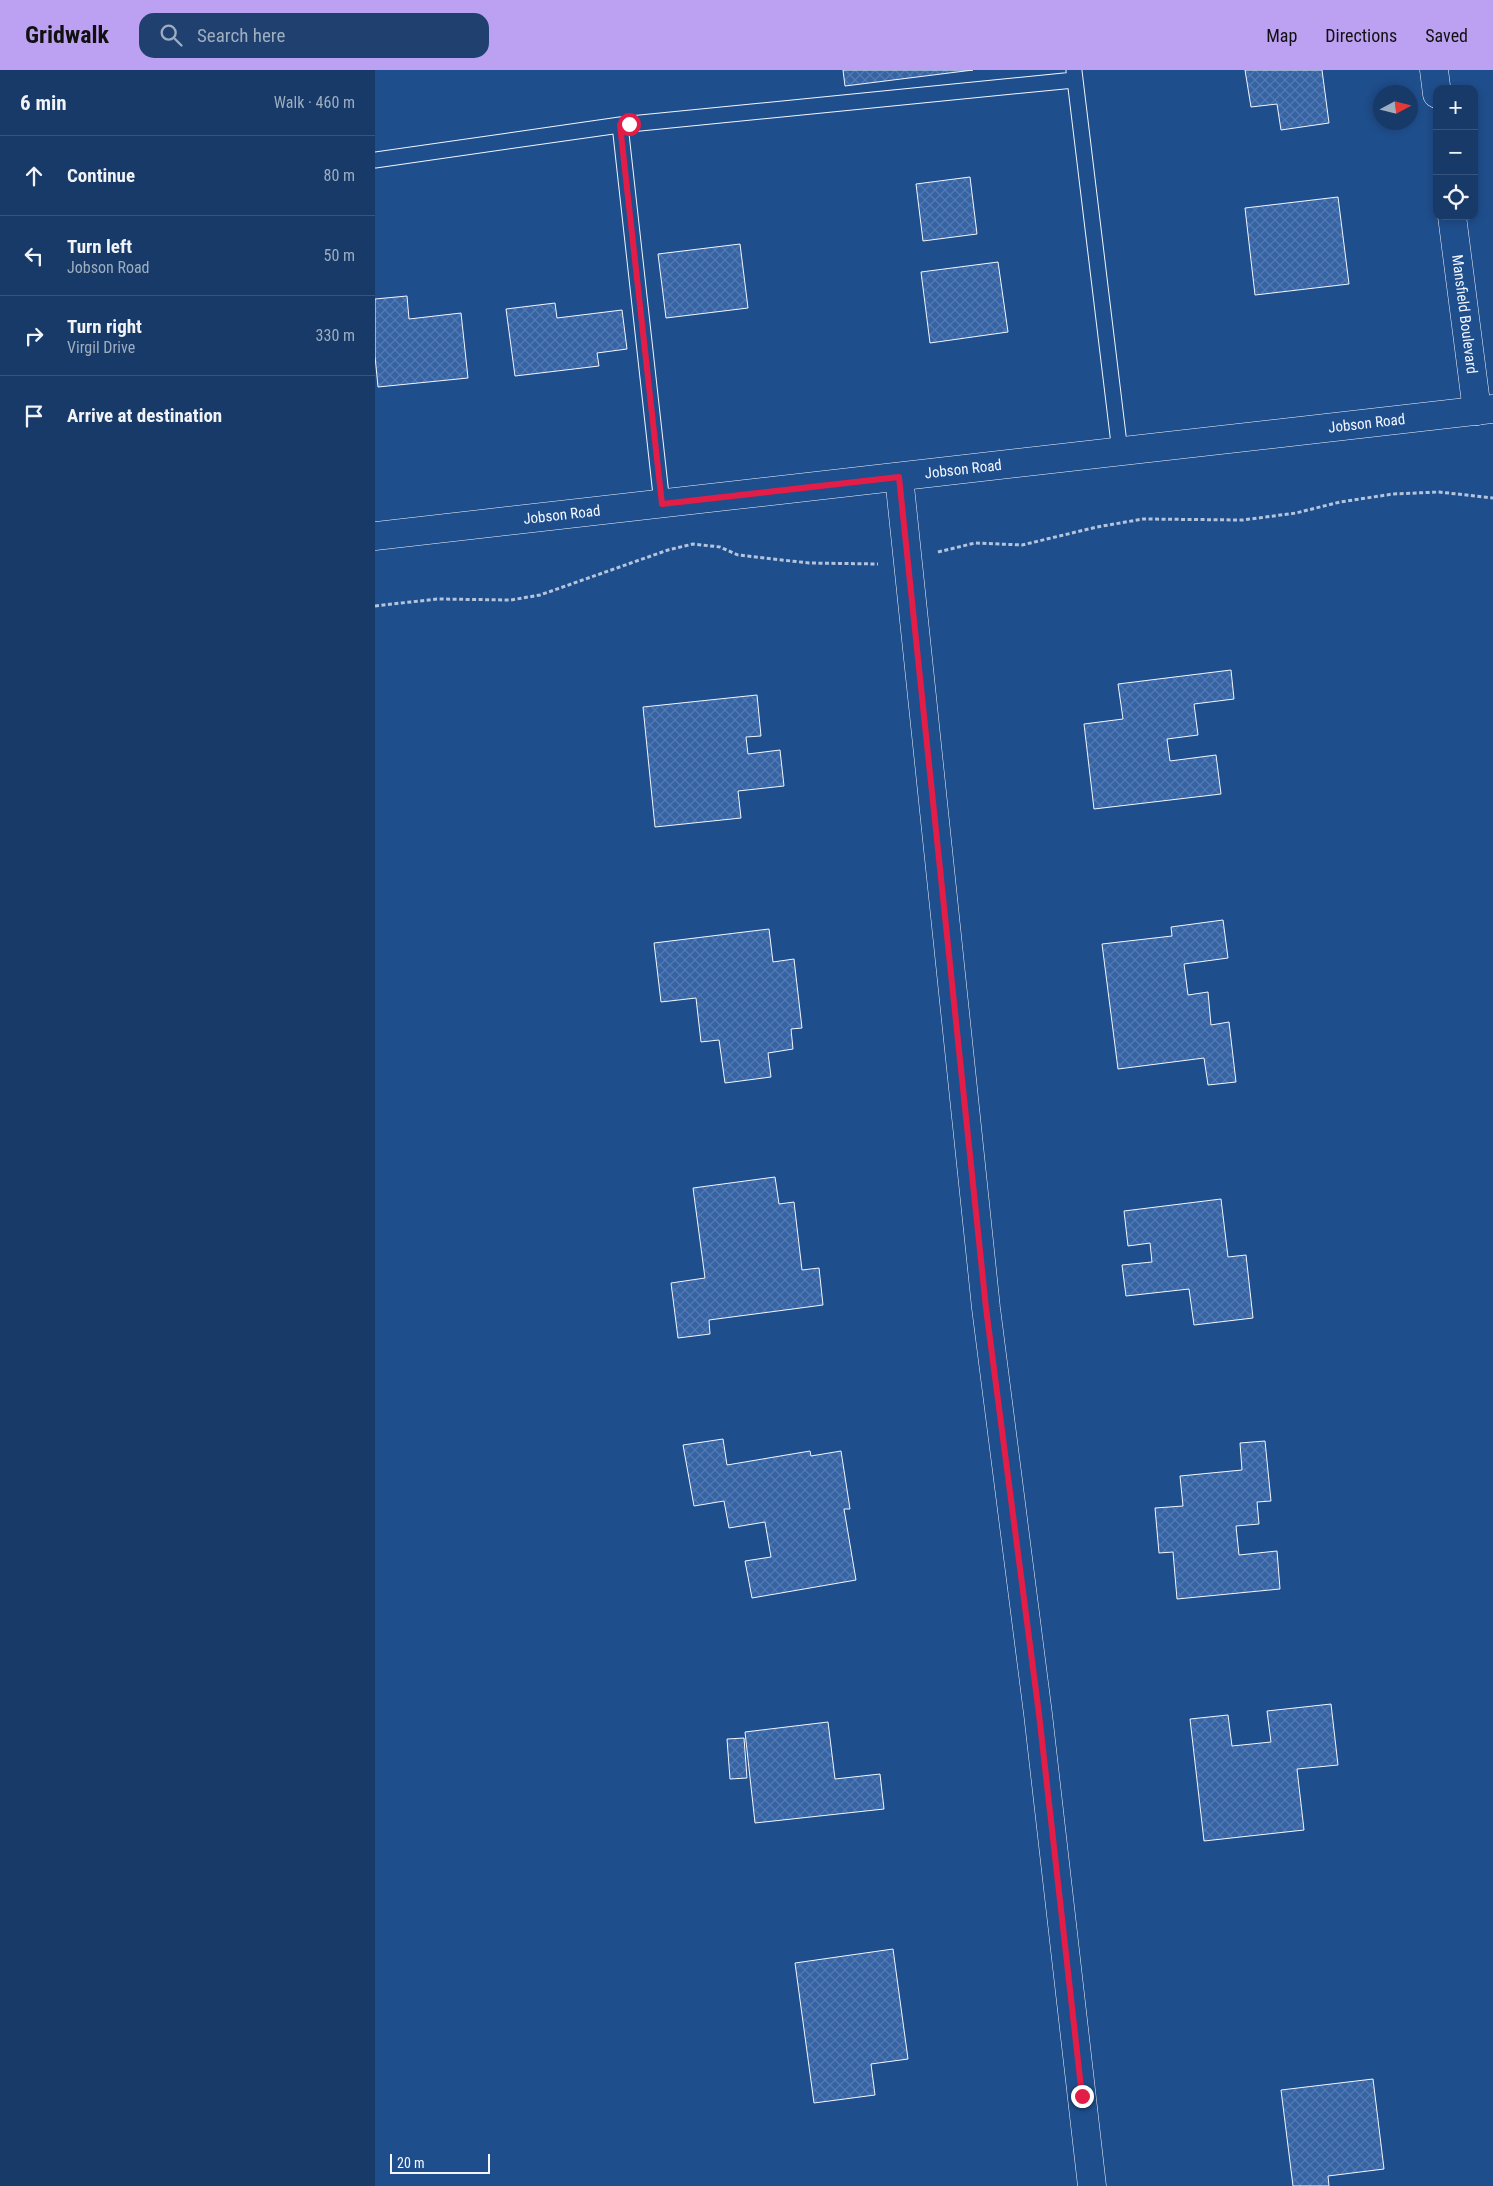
<!DOCTYPE html>
<meta charset="utf-8">
<style>
body{margin:0;font-family:"Roboto Condensed",sans-serif;background:#20416f;color:#f1f3f6}
.controls{position:absolute;right:15px;top:15px;display:grid;overflow:hidden;border-radius:10px;box-shadow:0 2px 8px #0003}
.controls button{width:45px;height:45px;display:grid;place-items:center;padding:0;border:0;border-bottom:1px solid #36547d;background:#173a69;color:#f1f3f6;font:25px sans-serif}
.compass{position:absolute;left:998px;top:15px;width:45px;height:45px;border-radius:50%;background:#173a69;box-shadow:0 2px 8px #0003;rotate:83deg}
.scale{position:absolute;left:15px;bottom:12px;width:100px;box-sizing:border-box;padding-left:5px;border:2px solid #f2f6ff;border-top:0;font-size:14px;line-height:18px;white-space:nowrap;color:#f2f6ff;-webkit-text-stroke:4px #1f4e8c;paint-order:stroke}
.stop{position:absolute;width:15px;height:15px;margin:-11px;border:4px solid #e11d48;border-radius:50%;background:#fff}
.stop.end{background:#e11d48;border-color:#fff;box-shadow:0 1px 5px #0008}
.list{margin:0;padding:0;list-style:none}
h2{display:flex;justify-content:space-between;align-items:center;height:65px;margin:0;padding:0 20px;font-size:21px}
h2 small{font-size:16px;font-weight:400;color:#9eadc0}
.list li{display:grid;grid-template-columns:32px 1fr auto;gap:15px;align-items:center;box-sizing:border-box;height:80px;padding:0 20px;border-top:1px solid #36547d}
.list b{display:block;font-size:19px;white-space:nowrap}
.list p{margin:0;font-size:16px;white-space:nowrap;color:#9eadc0}
.list em{font-size:16px;font-style:normal;color:#9eadc0}
.icon{flex:none;width:28px;height:28px;fill:none;stroke:currentColor;stroke-width:2;stroke-linecap:round;stroke-linejoin:round}
.map{position:relative;flex:none;width:1118px;height:2116px;overflow:hidden}
header{display:flex;align-items:center;gap:30px;box-sizing:border-box;height:70px;padding:0 25px;background:#bca0f2;color:#111}
header strong{font-size:24px}
nav{display:flex;gap:28px;margin-inline-start:auto;font-size:18px}
.search{width:350px;height:45px;background:#20416f;display:flex;align-items:center;gap:12px;box-sizing:border-box;padding:0 18px;border-radius:15px;color:#9eadc0;font-size:19px}
main{display:flex}
aside{flex:1;background:#173a69}
.map>svg:first-child{display:block}
.building{fill:url(#building-cross-hatch);stroke:#f2f6ff}
.lines{fill:none;stroke-linecap:round;stroke-linejoin:round}
.service-casing{stroke:#f2f6ff;stroke-width:17}
.minor-casing{stroke:#f2f6ff;stroke-width:29}
.tertiary-casing{stroke:#f2f6ff;stroke-width:29}
.path{stroke:#b3c4dc;stroke-width:3;stroke-dasharray:4 2.5;stroke-linecap:butt}
.service{stroke:#1f4e8c;stroke-width:15}
.minor{stroke:#1f4e8c;stroke-width:28}
.tertiary{stroke:#1f4e8c;stroke-width:28}
.route{stroke:#e11d48;stroke-width:6}
.labels{text-anchor:middle;dominant-baseline:central;stroke-width:4;stroke-linejoin:round;paint-order:stroke}
.street-label{font-size:15px;fill:#f2f6ff;stroke:#1f4e8c}
</style>
<header>
<strong>Gridwalk</strong>
<div class="search"><svg class="icon" aria-label="search" viewBox="0 0 24 24"><circle cx="10" cy="10" r="6"/><path d="M15 15l6 6"/></svg>Search here</div>
<nav><a>Map</a><a>Directions</a><a>Saved</a></nav>
</header>
<main>
<aside>
<h2>6 min<small>Walk · 460 m</small></h2>
<ul class="list">
<li><svg class="icon" aria-label="ahead" viewBox="0 0 24 24"><path d="M12 20V5M6 11l6-6 6 6"/></svg><div><b>Continue</b></div><em>80 m</em></li>
<li><svg class="icon" aria-label="left" viewBox="0 0 24 24"><path d="M17 20v-9H6M10 6l-5 5 5 5"/></svg><div><b>Turn left</b><p>Jobson Road</p></div><em>50 m</em></li>
<li><svg class="icon" aria-label="right" viewBox="0 0 24 24"><path d="M7 20v-9h11M14 6l5 5-5 5"/></svg><div><b>Turn right</b><p>Virgil Drive</p></div><em>330 m</em></li>
<li><svg class="icon" aria-label="arrive" viewBox="0 0 24 24"><path d="M6 21V4h12l-3 4 3 4H6"/></svg><div><b>Arrive at destination</b></div></li>
</ul>
</aside>
<div class="map">
<svg width="1118" height="2116" viewBox="0 0 1118 2116">
<defs>
<pattern id="building-cross-hatch" width="8" height="8" patternUnits="userSpaceOnUse" patternTransform="scale(1.25)"><rect width="8" height="8" fill="#3563a3"/><path d="M0 0l8 8M0 8l8-8" fill="none" stroke="#537ab1"/></pattern>
</defs>
<rect width="100%" height="100%" fill="#1f4e8c"/>
<path class="building" d="M468,0H598L470,16Z
M870,0H947L954,53L906,60L902,34L876,37Z
M595,107L602,164L548,171L541,114Z
M963,127L974,214L880,225L870,138Z
M365,174L373,238L291,248L283,184Z
M623,192L633,262L555,273L546,202Z
M32,226L34,249L86,243L93,308L3,317L0,286V229Z
M180,233L182,248L247,240L252,279L222,283L224,296L140,306L131,239Z
M856,600L859,629L819,634L823,665L792,669L795,691L841,685L846,724L719,739L709,654L748,649L743,614Z
M382,625L386,666L371,667L373,684L405,680L409,716L363,721L366,748L280,757L268,637Z
M848,850L853,888L809,894L813,925L833,922L836,955L854,952L861,1012L833,1015L829,988L743,999L727,874L797,866L796,857Z
M394,859L398,892L419,889L427,958L416,959L418,979L393,983L396,1007L350,1013L344,970L326,972L321,928L286,932L279,873Z
M400,1107L404,1134L419,1132L427,1200L444,1198L448,1235L334,1250L335,1264L303,1268L296,1213L330,1208L318,1118Z
M846,1129L853,1187L871,1185L878,1248L819,1255L814,1219L751,1226L747,1195L777,1192L775,1173L753,1176L749,1141Z
M348,1369L352,1395L435,1381L436,1386L466,1381L475,1439H469L481,1510L377,1528L370,1491L396,1487L390,1452L354,1458L349,1431L319,1436L308,1375Z
M890,1371L896,1431L882,1432L884,1454L861,1456L864,1485L902,1481L905,1519L802,1529L798,1482L784,1483L780,1438L808,1436L805,1406L867,1400L865,1373Z
M956,1634L963,1695L922,1699L929,1760L829,1771L815,1649L853,1645L857,1676L896,1672L892,1641Z
M453,1652L460,1709L505,1704L509,1739L380,1753L370,1662Z
M369,1668L372,1708L355,1709L352,1669Z
M518,1879L533,1989L496,1994L500,2025L439,2033L420,1893Z
M998,2009L1009,2099L953,2106L954,2116H918L906,2020Z"/>
<g class="lines">
<g class="service-casing">
<path id="service" d="M699,1L745,382
M245,55L287,434
M0,90L245,55L699,10"/>
</g>
<g class="minor-casing">
<g id="minor">
<path d="M1059,0L1062,24"/>
<path id="s1" d="M1077,146L1102,341"/>
<path d="M524,407L611,1238L663,1644L717,2116"/>
</g>
</g>
<g class="tertiary-casing">
<g id="tertiary">
<path id="s2" d="M0,466L1118,339"/>
</g>
</g>
<path class="path" d="M563,482L600,473L647,475L722,457L768,449L868,450L921,443L965,432L1018,424L1064,422L1118,428
M0,536L62,529L136,530L165,525L293,480L318,474L345,477L363,485L434,493L503,494"/>
<use href="#service" class="service"/>
<use href="#minor" class="minor"/>
<use href="#tertiary" class="tertiary"/>
</g>
<g class="lines">
<path class="route" d="M254,54L245,55L287,434L524,407L611,1238L664,1644L707,2026"/>
</g>
<g class="labels">
<g class="street-label">
<text stroke="none"><textPath href="#s1" startOffset="99">Mansfield Boulevard</textPath></text>
<text stroke="none"><textPath href="#s2" startOffset="998">Jobson Road</textPath></text>
<text stroke="none"><textPath href="#s2" startOffset="592">Jobson Road</textPath></text>
<text stroke="none"><textPath href="#s2" startOffset="188">Jobson Road</textPath></text>
</g>
</g>
</svg>
<div class="controls">
<button>+</button>
<button>−</button>
<button><svg class="icon" aria-label="locate" viewBox="0 0 24 24"><circle cx="12" cy="12" r="6"/><path d="M12 2v4M12 18v4M2 12h4M18 12h4"/></svg></button>
</div>
<svg class="compass" viewBox="-18 -18 36 36"><path d="M0-13l5 13h-10z" fill="#e53935"/><path d="M0 13l5-13h-10z" fill="#9eadc0"/></svg>
<div class="scale">20 m</div>
<div class="stop" style="left:254px;top:54px"></div>
<div class="stop end" style="left:707px;top:2026px"></div>
</div>
</main>
